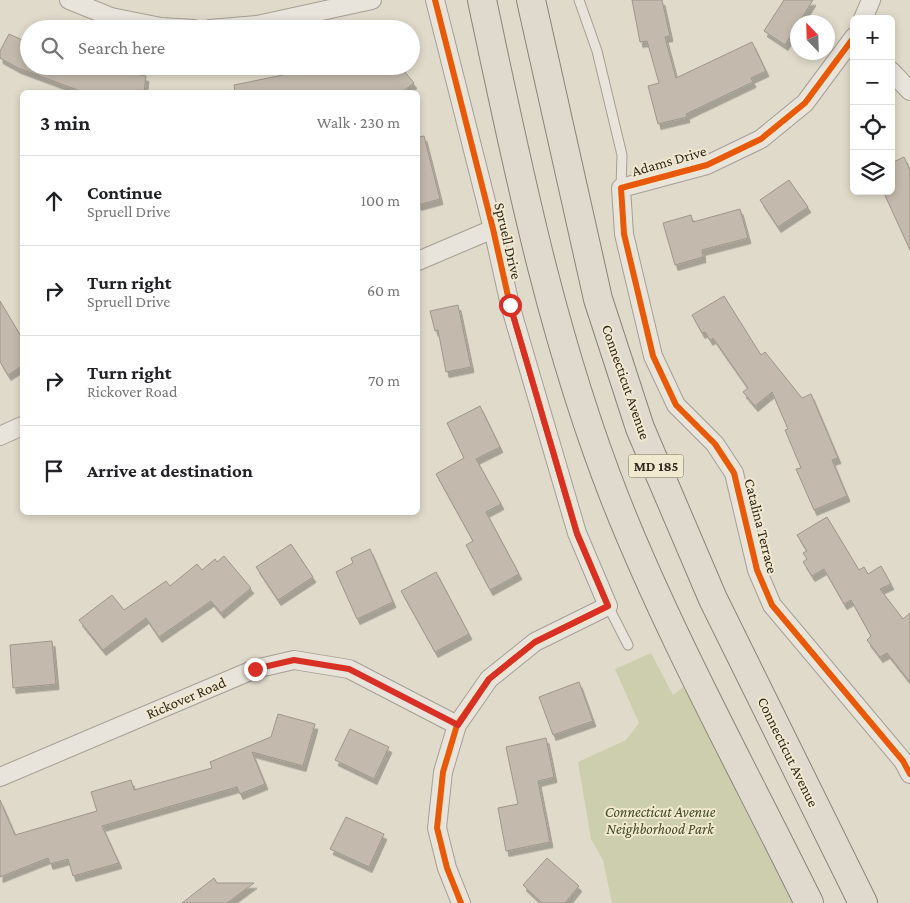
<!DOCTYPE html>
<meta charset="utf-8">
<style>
body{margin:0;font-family:"Crimson Pro",serif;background:#f6f6f6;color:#202124}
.controls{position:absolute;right:15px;top:15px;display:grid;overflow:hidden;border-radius:8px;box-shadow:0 2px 8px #0003}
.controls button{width:45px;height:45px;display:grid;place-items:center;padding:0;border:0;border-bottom:1px solid #e0e0e0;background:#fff;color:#202124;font:25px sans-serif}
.compass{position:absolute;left:790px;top:15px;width:45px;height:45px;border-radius:50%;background:#fff;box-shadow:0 2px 8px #0003;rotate:337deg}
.stop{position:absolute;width:15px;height:15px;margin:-11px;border:4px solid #d93025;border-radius:50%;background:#fff}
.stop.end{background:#d93025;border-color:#fff;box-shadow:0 1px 5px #0008}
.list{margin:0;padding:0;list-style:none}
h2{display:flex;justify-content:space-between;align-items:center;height:65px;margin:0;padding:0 20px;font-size:21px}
h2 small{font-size:16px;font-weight:400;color:#757577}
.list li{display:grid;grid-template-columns:32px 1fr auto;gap:15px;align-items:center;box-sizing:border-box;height:90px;padding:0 20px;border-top:1px solid #e0e0e0}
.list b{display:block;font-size:19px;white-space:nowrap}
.list p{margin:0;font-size:16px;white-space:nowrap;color:#757577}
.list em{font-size:16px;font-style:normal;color:#757577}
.icon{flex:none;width:28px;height:28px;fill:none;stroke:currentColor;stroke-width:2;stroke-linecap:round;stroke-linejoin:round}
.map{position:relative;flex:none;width:910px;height:903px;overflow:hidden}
.search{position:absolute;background:#fff;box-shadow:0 2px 8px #0003;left:20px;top:20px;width:400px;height:55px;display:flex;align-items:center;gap:12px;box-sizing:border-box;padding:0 18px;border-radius:28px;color:#757577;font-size:19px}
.panel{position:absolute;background:#fff;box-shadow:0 2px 8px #0003;left:20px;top:90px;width:400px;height:425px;border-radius:8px}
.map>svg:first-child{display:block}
.green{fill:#cdceae}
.building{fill:#c3b9ac;stroke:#9f968a;filter:url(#shadow)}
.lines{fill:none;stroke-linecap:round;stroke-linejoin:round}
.lane-casing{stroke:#a59f94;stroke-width:11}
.street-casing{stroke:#a59f94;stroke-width:20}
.primary-casing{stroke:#8a847a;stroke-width:30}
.lane{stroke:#e8e4db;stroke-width:9}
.street{stroke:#e8e4db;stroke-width:18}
.primary{stroke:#dfdacd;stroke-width:28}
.cycleway-casing{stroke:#f1e8d0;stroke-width:9}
.cycleway{stroke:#e8590c;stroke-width:6}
.route{stroke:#d93025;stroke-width:6}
.labels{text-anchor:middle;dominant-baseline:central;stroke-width:4;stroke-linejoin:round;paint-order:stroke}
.shield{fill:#f1e8d0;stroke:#6b6253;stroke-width:1}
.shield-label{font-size:14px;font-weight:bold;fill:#31281e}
.street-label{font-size:15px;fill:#31281e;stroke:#f1e8d0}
.park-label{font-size:15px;font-style:italic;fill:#414c26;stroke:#f1e8d0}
</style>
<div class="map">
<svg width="910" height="903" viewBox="0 0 910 903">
<defs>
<filter id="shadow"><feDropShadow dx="3" dy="5.5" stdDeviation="0" flood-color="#0004"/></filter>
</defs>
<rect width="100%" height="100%" fill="#e0daca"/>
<path class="green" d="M651,653L673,695L697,676L809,903H612L603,860L591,839L578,762L626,740L639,723L615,669Z"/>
<path class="building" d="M632,0H662L670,36L665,37L676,78L752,42L766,71L751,78L753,82L686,114L687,117L658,124L648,86L659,83L647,41L640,42Z
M784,0H813L785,45L764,31Z
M9,34L29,43V66H85L146,76L144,92H83L18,68L0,58V51Z
M327,66H400L414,83L402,92H235L234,85Z
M424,136L440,199L418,205V137Z
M904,157L910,170V250L883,191H891V163Z
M789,180L808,207L778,227L760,200Z
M740,209L748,238L702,250L703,257L675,265L663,223L691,215L693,222Z
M724,296L761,355L765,352L802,398L811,394L838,458L832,460L847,496L814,510L796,469L801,468L785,430L788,429L772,392L755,406L743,392L748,388L713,338L710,340L705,332L702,333L692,315Z
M0,301L22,338V366L8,375L0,362Z
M458,305L471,367L446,372L438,330L435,331L430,311Z
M480,406L500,447L476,459L501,504L486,512L519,574L490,590L466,545L473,541L436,474L464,458L447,423Z
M827,517L859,570L864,567L868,574L881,566L891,584L880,589L903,619L910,613V682L887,653L880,657L867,640L871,636L851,600L844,604L824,569L812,576L803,562L807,559L803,553L807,551L797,535Z
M291,544L313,577L278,600L256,567Z
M370,549L393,602L357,619L336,572L353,563L351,558Z
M224,556L251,588L221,613L211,601L159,637L146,618L103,650L79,620L112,595L124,610L166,581L170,586L197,564L202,570L215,559L217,562Z
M436,572L469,634L435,652L401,591Z
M52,641L56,684L13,688L10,645Z
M579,682L593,721L553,735L539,697Z
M278,714L315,724L303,766L252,752L265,784L240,794L237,787L102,826L119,863L73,876L68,859L50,864L48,858L0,877V800L15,835L97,811L91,792L131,780L134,790L212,768L210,762L271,737Z
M350,729L389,747L374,779L335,760Z
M546,738L554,777L538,781L550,842L506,851L498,808L518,804L506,747Z
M346,817L384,834L369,867L330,849Z
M547,858L579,886L565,903H542L523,885Z
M214,878L217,883H254L227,903H182Z"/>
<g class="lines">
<g class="lane-casing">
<path id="lane" d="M579,0L597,51L622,155L621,188
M608,606L628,645"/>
</g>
<g class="street-casing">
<path id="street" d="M69,0L111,17L161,27L194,29
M435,0L493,229L510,305L577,533L608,606L535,642L489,679L457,725L443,772L437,828L447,868L461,903
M863,19L871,0
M210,29L257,25L372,0
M854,37L805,103L761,139L707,165L621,188L624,234L653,356L676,405L715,444L734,473L757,570L772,605L903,761L910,774
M891,71L910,91
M418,261L493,229
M0,436L22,426
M0,777L255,669L294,660L349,669L457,725"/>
</g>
<g class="primary-casing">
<path id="primary" d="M482,0C518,169 552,339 616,501C670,637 744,771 809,903
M531,0L598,299L640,428L713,599L863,903"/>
</g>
<use href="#lane" class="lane"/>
<use href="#street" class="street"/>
<use href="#primary" class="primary"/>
<g class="cycleway-casing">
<path id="cycleway" d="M435,0L493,229L510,305L577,533L608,606L535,642L489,679L457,725L443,772L437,828L447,868L461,903
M854,37L805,103L761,139L707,165L621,188L624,234L653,356L676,405L715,444L734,473L757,570L772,605L903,761L910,774"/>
</g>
<use href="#cycleway" class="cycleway"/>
</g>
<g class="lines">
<path class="route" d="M255,669L294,660L349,669L458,725L489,679L535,642L608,606L577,534L510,305"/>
</g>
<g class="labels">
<rect class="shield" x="628.5" y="454.5" width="55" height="23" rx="4"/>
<g class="shield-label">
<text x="656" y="466">MD 185</text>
</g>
<g class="street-label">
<text transform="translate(669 161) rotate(-16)">Adams Drive</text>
<text transform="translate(508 241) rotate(77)">Spruell Drive</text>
<text transform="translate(626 382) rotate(71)">Connecticut Avenue</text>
<text transform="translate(761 526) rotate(76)">Catalina Terrace</text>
<text transform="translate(186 698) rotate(-23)">Rickover Road</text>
<text transform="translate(788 752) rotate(64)">Connecticut Avenue</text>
</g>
<g class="park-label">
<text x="660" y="812">Connecticut Avenue<tspan x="660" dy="17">Neighborhood Park</tspan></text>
</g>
</g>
</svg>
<div class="controls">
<button>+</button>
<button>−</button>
<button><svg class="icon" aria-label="locate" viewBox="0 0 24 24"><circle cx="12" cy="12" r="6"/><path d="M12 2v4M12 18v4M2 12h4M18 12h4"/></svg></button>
<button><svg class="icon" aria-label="layers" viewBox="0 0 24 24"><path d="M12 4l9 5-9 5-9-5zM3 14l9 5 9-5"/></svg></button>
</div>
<svg class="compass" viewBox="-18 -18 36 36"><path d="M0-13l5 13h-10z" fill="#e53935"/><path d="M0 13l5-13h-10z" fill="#757577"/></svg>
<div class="stop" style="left:510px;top:305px"></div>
<div class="stop end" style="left:255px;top:669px"></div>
<div class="search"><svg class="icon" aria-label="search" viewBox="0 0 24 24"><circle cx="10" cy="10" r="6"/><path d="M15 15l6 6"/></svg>Search here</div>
<section class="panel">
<h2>3 min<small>Walk · 230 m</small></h2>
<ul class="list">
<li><svg class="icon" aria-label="ahead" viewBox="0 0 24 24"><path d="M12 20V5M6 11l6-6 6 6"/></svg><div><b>Continue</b><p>Spruell Drive</p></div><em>100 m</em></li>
<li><svg class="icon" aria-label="right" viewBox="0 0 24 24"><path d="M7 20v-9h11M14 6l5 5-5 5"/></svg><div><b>Turn right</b><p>Spruell Drive</p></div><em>60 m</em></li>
<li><svg class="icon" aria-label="right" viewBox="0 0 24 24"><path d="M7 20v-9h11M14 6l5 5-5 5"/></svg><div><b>Turn right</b><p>Rickover Road</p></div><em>70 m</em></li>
<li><svg class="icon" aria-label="arrive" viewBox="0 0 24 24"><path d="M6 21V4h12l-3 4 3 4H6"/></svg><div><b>Arrive at destination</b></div></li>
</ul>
</section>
</div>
